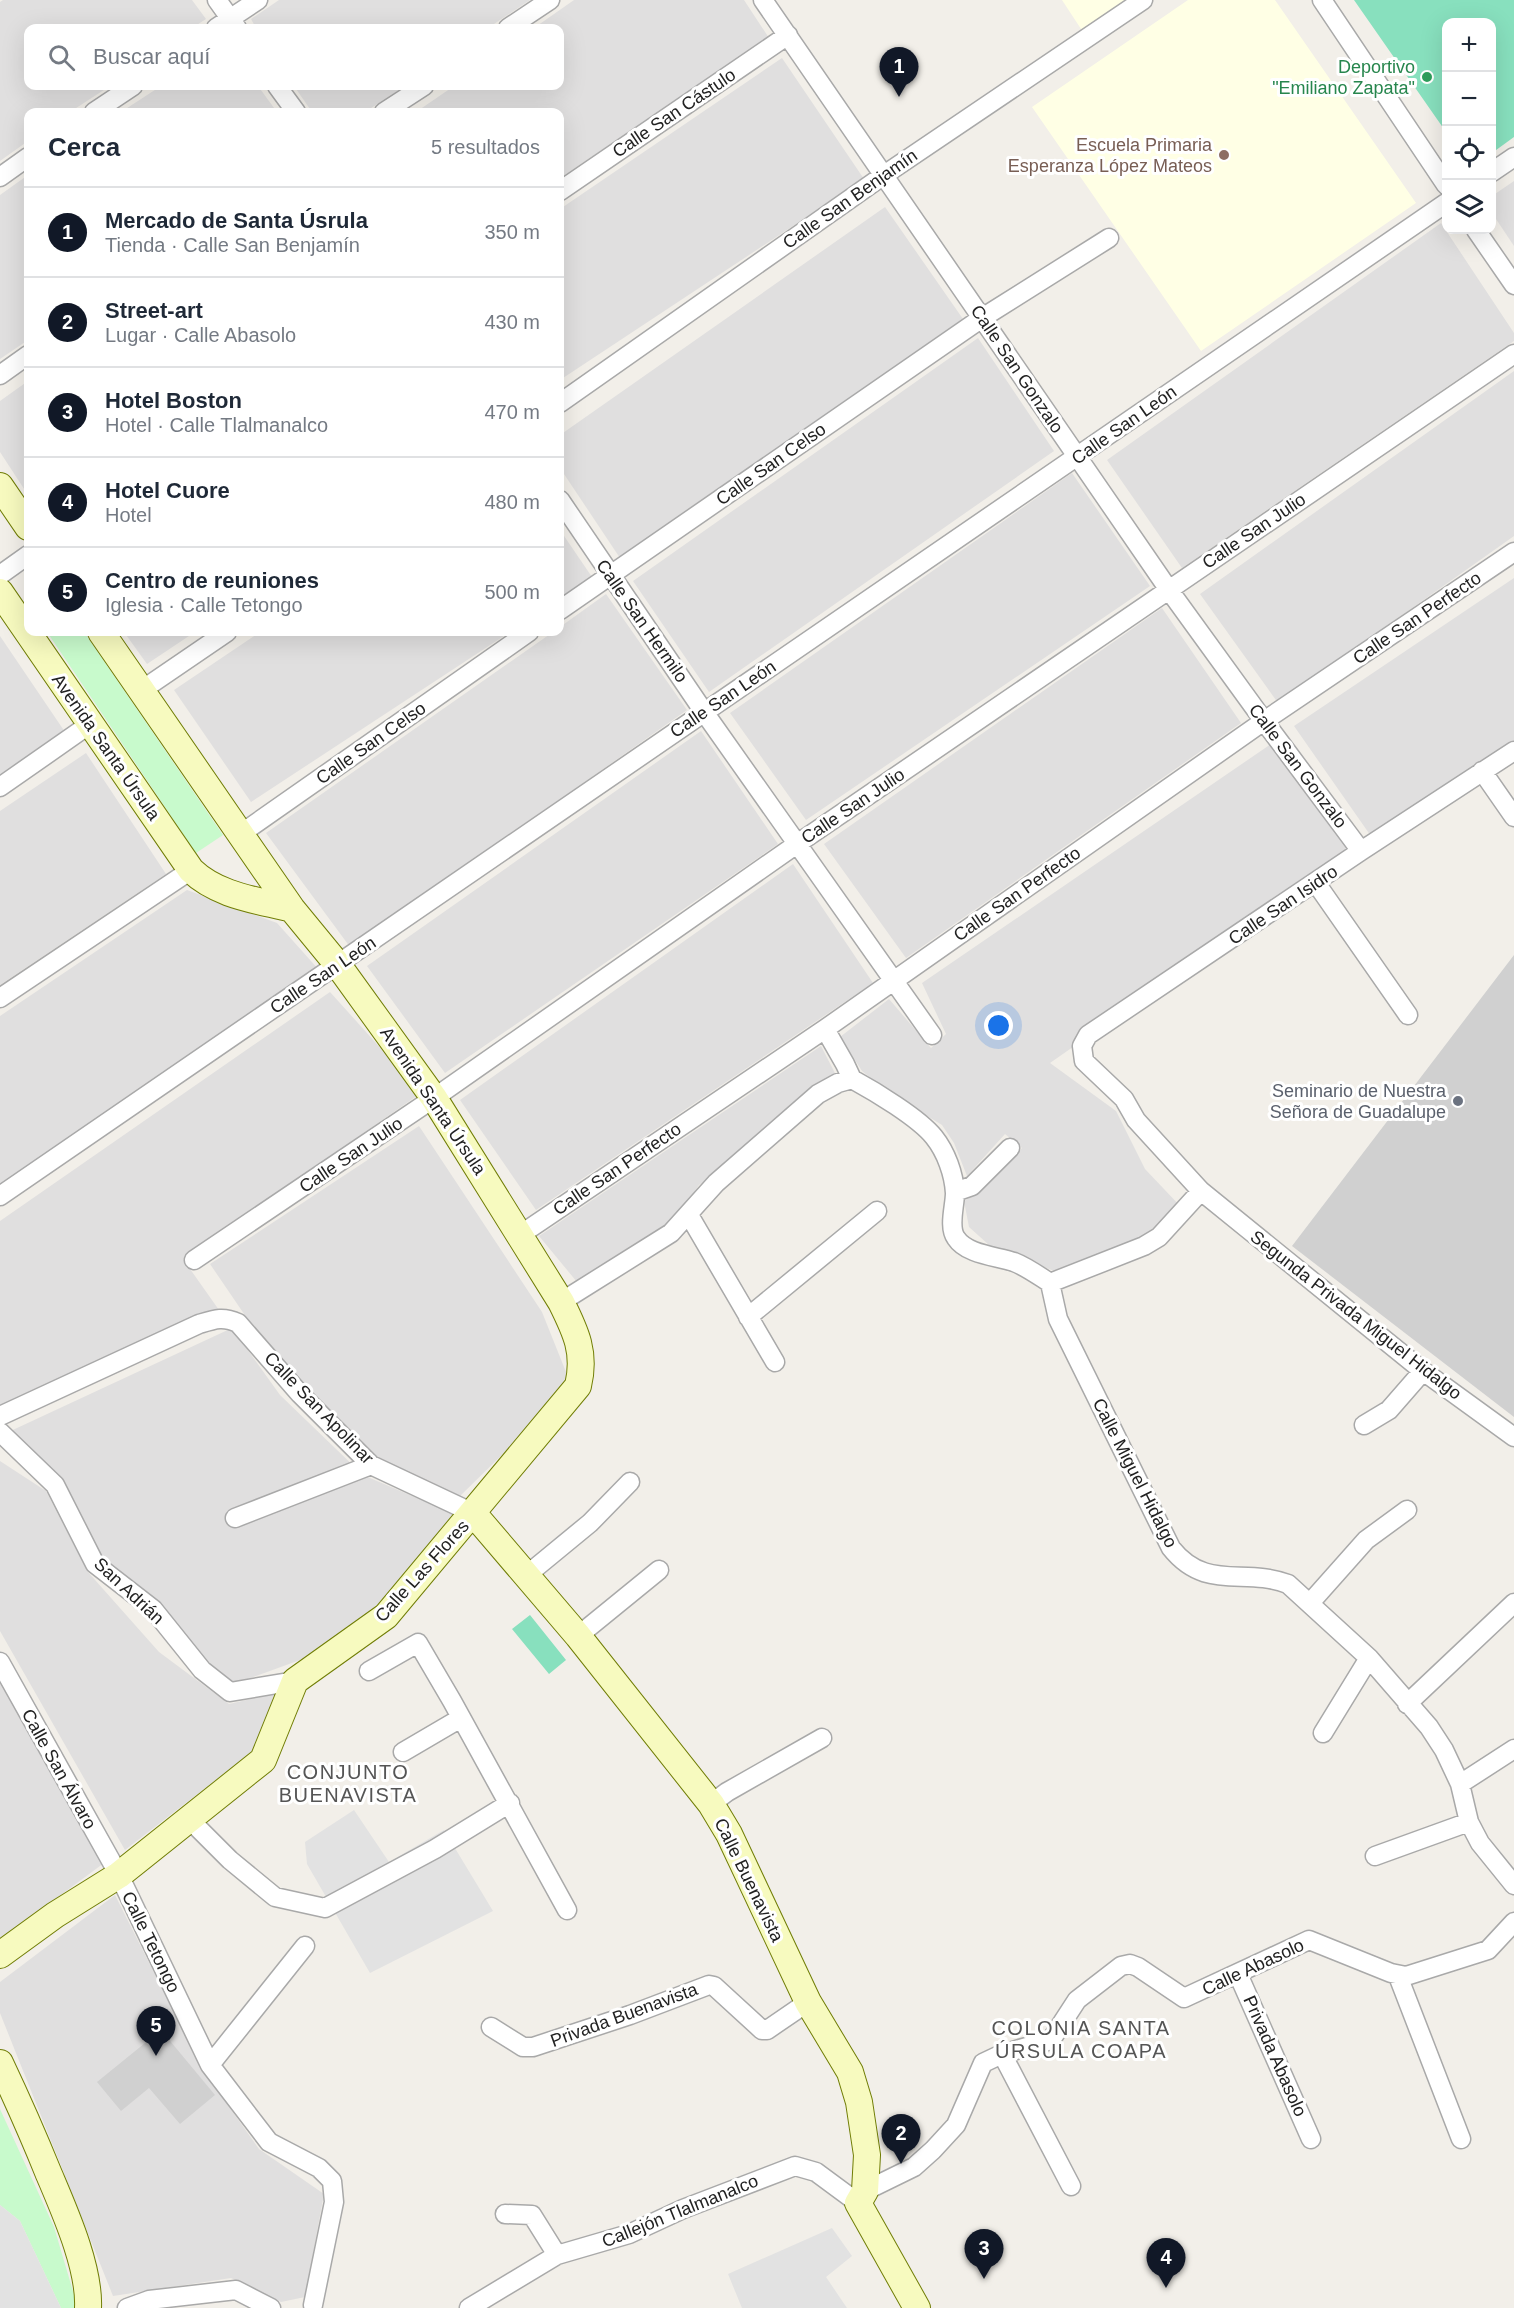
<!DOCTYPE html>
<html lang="es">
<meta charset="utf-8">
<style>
body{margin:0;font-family:Arial,sans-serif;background:#f6f6f7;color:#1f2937}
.controls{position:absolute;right:18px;top:18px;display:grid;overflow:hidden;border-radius:12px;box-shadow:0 6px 24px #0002}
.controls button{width:54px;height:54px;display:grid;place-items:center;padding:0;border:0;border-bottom:2px solid #e0e1e3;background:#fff;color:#1f2937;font:30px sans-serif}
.you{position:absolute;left:999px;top:1026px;width:21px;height:21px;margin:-15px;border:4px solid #fff;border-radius:50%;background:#1a73e8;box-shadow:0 0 0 9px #1a73e833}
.badge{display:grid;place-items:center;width:39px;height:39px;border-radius:50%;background:#111827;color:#fff;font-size:20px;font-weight:700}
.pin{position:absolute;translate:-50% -50px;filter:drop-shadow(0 2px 3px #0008)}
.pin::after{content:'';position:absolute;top:32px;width:21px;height:18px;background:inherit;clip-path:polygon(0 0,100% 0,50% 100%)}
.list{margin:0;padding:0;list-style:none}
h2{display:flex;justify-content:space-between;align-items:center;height:78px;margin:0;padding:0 24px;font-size:26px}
h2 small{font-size:20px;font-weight:400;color:#747a83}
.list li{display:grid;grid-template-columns:39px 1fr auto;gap:18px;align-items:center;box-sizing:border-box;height:90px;padding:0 24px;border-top:2px solid #e0e1e3}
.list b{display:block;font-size:22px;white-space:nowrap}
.list p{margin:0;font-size:20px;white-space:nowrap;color:#747a83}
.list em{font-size:20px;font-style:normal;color:#747a83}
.icon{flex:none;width:33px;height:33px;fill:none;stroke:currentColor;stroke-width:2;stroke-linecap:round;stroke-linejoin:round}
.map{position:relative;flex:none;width:1514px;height:2308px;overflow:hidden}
.search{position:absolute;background:#fff;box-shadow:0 6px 24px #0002;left:24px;top:24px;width:540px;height:66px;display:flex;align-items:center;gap:15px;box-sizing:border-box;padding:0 21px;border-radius:12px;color:#747a83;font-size:22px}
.panel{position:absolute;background:#fff;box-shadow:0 6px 24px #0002;left:24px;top:108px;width:540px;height:528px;border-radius:12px}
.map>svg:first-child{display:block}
.residential{fill:#e0dfdf}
.education{fill:#ffffe5}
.religious{fill:#d0d0d0}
.park{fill:#c8facc}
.pitch{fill:#88e0be}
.parking{fill:#e2e2e2}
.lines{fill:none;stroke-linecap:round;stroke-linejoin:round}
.street-casing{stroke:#a9a9a9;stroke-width:21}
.secondary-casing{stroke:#707d05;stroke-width:28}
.street{stroke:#fff;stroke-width:18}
.secondary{stroke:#f7fabf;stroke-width:26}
.leisure-dot{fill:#2e9e5b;stroke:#fff;stroke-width:2}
.education-dot{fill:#8d6e63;stroke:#fff;stroke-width:2}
.worship-dot{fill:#6b7280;stroke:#fff;stroke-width:2}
.labels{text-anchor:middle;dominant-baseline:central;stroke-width:6;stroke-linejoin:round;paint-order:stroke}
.leisure-label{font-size:18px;fill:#27864d;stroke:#fff;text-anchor:end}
.street-label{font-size:18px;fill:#222;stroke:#fff}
.education-label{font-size:18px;fill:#785e54;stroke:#fff;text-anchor:end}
.worship-label{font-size:18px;fill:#5b616d;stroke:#fff;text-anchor:end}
.neighbourhood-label{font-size:20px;letter-spacing:1.5px;fill:#555;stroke:#fff}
</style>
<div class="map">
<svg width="1514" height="2308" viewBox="0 0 1514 2308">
<rect width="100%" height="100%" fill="#f2efe9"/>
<path class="residential" d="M3,0H192L206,19L192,28H28V86H110L70,112H28V141L0,161V2Z
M279,0H530L488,28H256L251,19Z
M574,0H744L769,38L560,178V112H416L454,86H560V28H534Z
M782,58L864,179L560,380V209Z
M161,86H258L277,112H121Z
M294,86H405L365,112H312Z
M28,175V340L0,359V195Z
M1514,181V246L1492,213V196Z
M885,207L963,319L620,558L560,468V435Z
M1441,223L1514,333V341L1182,568L1107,460Z
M978,338L1054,451L709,692L633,581Z
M1514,371V536L1278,703L1200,594Z
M28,381V495L0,452V401Z
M1072,473L1150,586L806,820L730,713Z
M560,530L592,577L560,599Z
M1514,578V742L1373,839L1294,726Z
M606,594L687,710L350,947L266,833L553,632H560V627Z
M1162,608L1241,723L906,958L824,844Z
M124,632H195L147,664Z
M260,632H510L251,802L174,690Z
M0,636L65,732L0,776Z
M701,731L778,844L445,1073L367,966Z
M1271,744L1351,853L1050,1063L1116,1111L1145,1169L1182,1208L1134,1249L1054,1271L989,1245L969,1227L964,1201L981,1191L1022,1148L1005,1134L967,1176L954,1143L942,1125L888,1092L862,1071L840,1037L889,999L931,1048L946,1034L922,983Z
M86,753L166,874L0,985V811Z
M793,864L873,983L536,1210L460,1100Z
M187,890L277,923L319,970L0,1189V1016Z
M330,992L421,1093L183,1259L219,1310L0,1418V1221Z
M821,1046L837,1077L699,1185L667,1231L577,1282L539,1236Z
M419,1126L542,1312L568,1377L558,1400L458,1498L382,1465L268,1349L210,1264Z
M232,1328L280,1395L363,1475L459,1516L380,1609L311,1656L234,1684L172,1635L101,1558L64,1484L2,1435Z
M0,1461L46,1491L88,1572L159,1652L229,1704L277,1693L257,1748L125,1850L0,1631Z
M0,1680L104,1863L0,1940Z
M115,1895L203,2070L259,2149L324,2194L305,2297L281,2302L231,2278L113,2296L0,2013V1982Z"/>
<path class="education" d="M1062,0H1128L1083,32Z
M1188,0H1275L1416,203L1201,351L1032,107Z"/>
<path class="religious" d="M1514,955V1417L1292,1246Z
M161,2030L215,2095L180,2124L149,2088L121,2111L97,2082Z"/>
<path class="park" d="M47,632H84L223,835L196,853Z
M0,2109L54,2227L75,2298V2308H61L20,2221L0,2205Z"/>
<path class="pitch" d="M1354,0H1514V137L1492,153V22H1446V132Z
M530,1615L566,1660L549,1674L512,1629Z"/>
<path class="parking" d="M354,1810L389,1862L444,1830L493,1911L370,1973L307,1864L305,1842Z
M0,2205L20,2221L61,2308H0Z
M832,2228L852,2256L826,2277L847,2308H742L728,2274Z"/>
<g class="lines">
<g class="street-casing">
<path id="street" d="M217,0L237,28
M763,0L1169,590L1264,721L1361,851
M1322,0L1446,185
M216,28L258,0
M508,28L550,0
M277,86L296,112
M94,112L133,86
M384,112L424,86
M1492,172L1514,157
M0,177L28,157
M560,191L788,35
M1476,230L1514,285
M0,375L28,355
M560,403L884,175L1143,0
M560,500L704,712L932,1035
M0,575L28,555
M560,610L982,318L1109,238
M142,690L227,632
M1514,751L1361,851L1088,1035L1082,1046L1084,1061L1124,1099L1136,1120L1201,1191L1423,1371L1514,1437
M1482,771L1514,817
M0,787L90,724
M242,833L529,632
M1316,883L1408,1015
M0,998L191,870
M825,1029L845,1064L852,1079
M852,1079C874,1091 919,1118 934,1137C946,1152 954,1174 955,1193C955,1206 948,1227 956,1238C967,1255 997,1256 1014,1262C1027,1267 1039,1276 1050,1283L1058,1319L1171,1548C1206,1592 1244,1567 1288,1584L1369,1658L1429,1727L1444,1750L1460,1784L1469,1822L1480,1843L1514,1885
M955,1192L972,1186L1010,1148
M0,1196L1446,203
M689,1215L775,1362
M520,1235L825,1029L1264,721L1514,552
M194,1260L434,1098L797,844L1514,354
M1050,1283L1144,1246L1159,1237L1201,1191
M561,1302L671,1233L716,1183L818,1094L838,1083L852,1079
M748,1317L877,1211
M0,1416L199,1324C215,1319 223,1316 238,1323L300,1394L371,1465L473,1513
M1364,1425L1389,1410L1423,1371
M0,1432L55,1485L95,1564L153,1609L202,1670L230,1692L295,1681
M235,1518L371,1465
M528,1574L590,1523L630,1482
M1310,1603L1366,1540L1407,1510
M578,1636L659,1570
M0,1662L119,1875L210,2065L269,2142L319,2168L332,2181L334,2202L313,2305
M369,1671L418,1643L452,1701L567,1910
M1407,1704L1514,1603
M1323,1733L1369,1658
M403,1752L461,1718
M1460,1784L1514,1749
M711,1804L727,1792L822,1738
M189,1819L230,1860L275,1897L325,1908L435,1849L510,1803
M1375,1856L1469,1822
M1238,1974L1311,2139
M1398,1976L1461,2139
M491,2027L523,2047H533L630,2015L709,1985L714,1986L762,2030H767L808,2002
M1002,2054L1071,2186
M210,2065L305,1946
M865,2191L914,2167L933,2150L956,2125L983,2063L1002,2054L1051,2040L1077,2000L1121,1966L1130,1964L1138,1967L1184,1998L1309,1940L1391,1973L1406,1976L1488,1950L1514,1922
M505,2214L532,2215L557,2255
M127,2308L149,2300L236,2290L271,2308
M469,2308L557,2255L629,2234L683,2209L795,2166L816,2172L858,2203"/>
</g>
<g class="secondary-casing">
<path id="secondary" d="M0,486L28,527
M0,592L191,870C218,896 257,900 292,909
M473,1513L578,1636L711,1804L729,1834L808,2002L850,2072L859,2102L867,2155L865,2191L858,2203L917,2308
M0,1955L55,1915L119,1875L263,1760L295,1681L386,1616L578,1386C586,1353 576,1332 561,1302L434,1098L338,965L292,909L101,632
M0,2063C17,2099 33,2135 48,2172C64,2210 90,2267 88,2308"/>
</g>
<use href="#street" class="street"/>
<use href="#secondary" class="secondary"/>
</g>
<circle class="leisure-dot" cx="1427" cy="77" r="6"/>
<circle class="education-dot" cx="1224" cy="155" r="6"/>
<circle class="worship-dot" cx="1458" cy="1101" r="6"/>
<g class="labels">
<g class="leisure-label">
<text x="1415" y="67">Deportivo<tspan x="1415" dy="21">"Emiliano Zapata"</tspan></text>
</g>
<g class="street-label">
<text transform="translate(674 113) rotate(-34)">Calle San Cástulo</text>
<text transform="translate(850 199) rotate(-35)">Calle San Benjamín</text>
<text transform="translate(1017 369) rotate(56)">Calle San Gonzalo</text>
<text transform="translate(1124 425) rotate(-35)">Calle San León</text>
<text transform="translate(771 464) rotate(-35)">Calle San Celso</text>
<text transform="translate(1254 531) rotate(-34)">Calle San Julio</text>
<text transform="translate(1417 618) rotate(-34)">Calle San Perfecto</text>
<text transform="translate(642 621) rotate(55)">Calle San Hermilo</text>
<text transform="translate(723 699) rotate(-34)">Calle San León</text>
<text transform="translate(371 743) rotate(-35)">Calle San Celso</text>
<text transform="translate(106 747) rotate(55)">Avenida Santa Úrsula</text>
<text transform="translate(1298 766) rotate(53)">Calle San Gonzalo</text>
<text transform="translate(853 806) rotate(-34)">Calle San Julio</text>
<text transform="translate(1017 894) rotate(-35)">Calle San Perfecto</text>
<text transform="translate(1283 905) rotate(-34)">Calle San Isidro</text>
<text transform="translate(323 975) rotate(-34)">Calle San León</text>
<text transform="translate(433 1101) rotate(56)">Avenida Santa Úrsula</text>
<text transform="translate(351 1155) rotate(-34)">Calle San Julio</text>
<text transform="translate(617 1169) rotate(-34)">Calle San Perfecto</text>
<text transform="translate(1356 1315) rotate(38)">Segunda Privada Miguel Hidalgo</text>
<text transform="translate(319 1408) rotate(46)">Calle San Apolinar</text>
<text transform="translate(1135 1473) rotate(63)">Calle Miguel Hidalgo</text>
<text transform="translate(422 1571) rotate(-48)">Calle Las Flores</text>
<text transform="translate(129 1591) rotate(43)">San Adrián</text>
<text transform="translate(59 1769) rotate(61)">Calle San Álvaro</text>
<text transform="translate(749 1880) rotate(64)">Calle Buenavista</text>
<text transform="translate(151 1942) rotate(64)">Calle Tetongo</text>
<text transform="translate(1253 1967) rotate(-25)">Calle Abasolo</text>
<text transform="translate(624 2015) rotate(-20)">Privada Buenavista</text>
<text transform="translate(1275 2056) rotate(66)">Privada Abasolo</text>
<text transform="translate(680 2211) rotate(-22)">Callejón Tlalmanalco</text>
</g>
<g class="education-label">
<text x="1212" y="145">Escuela Primaria<tspan x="1212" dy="21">Esperanza López Mateos</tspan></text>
</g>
<g class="worship-label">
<text x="1446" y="1091">Seminario de Nuestra<tspan x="1446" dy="21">Señora de Guadalupe</tspan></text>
</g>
<g class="neighbourhood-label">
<text x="348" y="1772">CONJUNTO<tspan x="348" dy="23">BUENAVISTA</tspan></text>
<text x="1081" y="2028">COLONIA SANTA<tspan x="1081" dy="23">ÚRSULA COAPA</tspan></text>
</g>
</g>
</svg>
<div class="controls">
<button>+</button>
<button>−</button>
<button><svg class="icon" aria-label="locate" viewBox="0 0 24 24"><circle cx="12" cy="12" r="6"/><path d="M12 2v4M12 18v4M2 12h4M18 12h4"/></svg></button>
<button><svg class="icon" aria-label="layers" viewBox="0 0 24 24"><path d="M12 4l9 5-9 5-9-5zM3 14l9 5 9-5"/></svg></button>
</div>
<div class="you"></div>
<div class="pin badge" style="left:899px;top:97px">1</div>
<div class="pin badge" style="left:901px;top:2164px">2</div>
<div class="pin badge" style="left:984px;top:2279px">3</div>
<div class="pin badge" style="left:1166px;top:2288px">4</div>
<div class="pin badge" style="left:156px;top:2056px">5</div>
<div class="search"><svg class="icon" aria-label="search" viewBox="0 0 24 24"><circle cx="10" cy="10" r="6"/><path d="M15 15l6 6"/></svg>Buscar aquí</div>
<section class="panel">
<h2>Cerca<small>5 resultados</small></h2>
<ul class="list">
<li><span class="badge">1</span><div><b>Mercado de Santa Úsrula</b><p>Tienda · Calle San Benjamín</p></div><em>350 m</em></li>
<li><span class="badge">2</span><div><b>Street-art</b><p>Lugar · Calle Abasolo</p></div><em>430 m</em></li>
<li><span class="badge">3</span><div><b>Hotel Boston</b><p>Hotel · Calle Tlalmanalco</p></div><em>470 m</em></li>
<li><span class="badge">4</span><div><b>Hotel Cuore</b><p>Hotel</p></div><em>480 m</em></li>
<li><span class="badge">5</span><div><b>Centro de reuniones</b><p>Iglesia · Calle Tetongo</p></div><em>500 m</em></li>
</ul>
</section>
</div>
